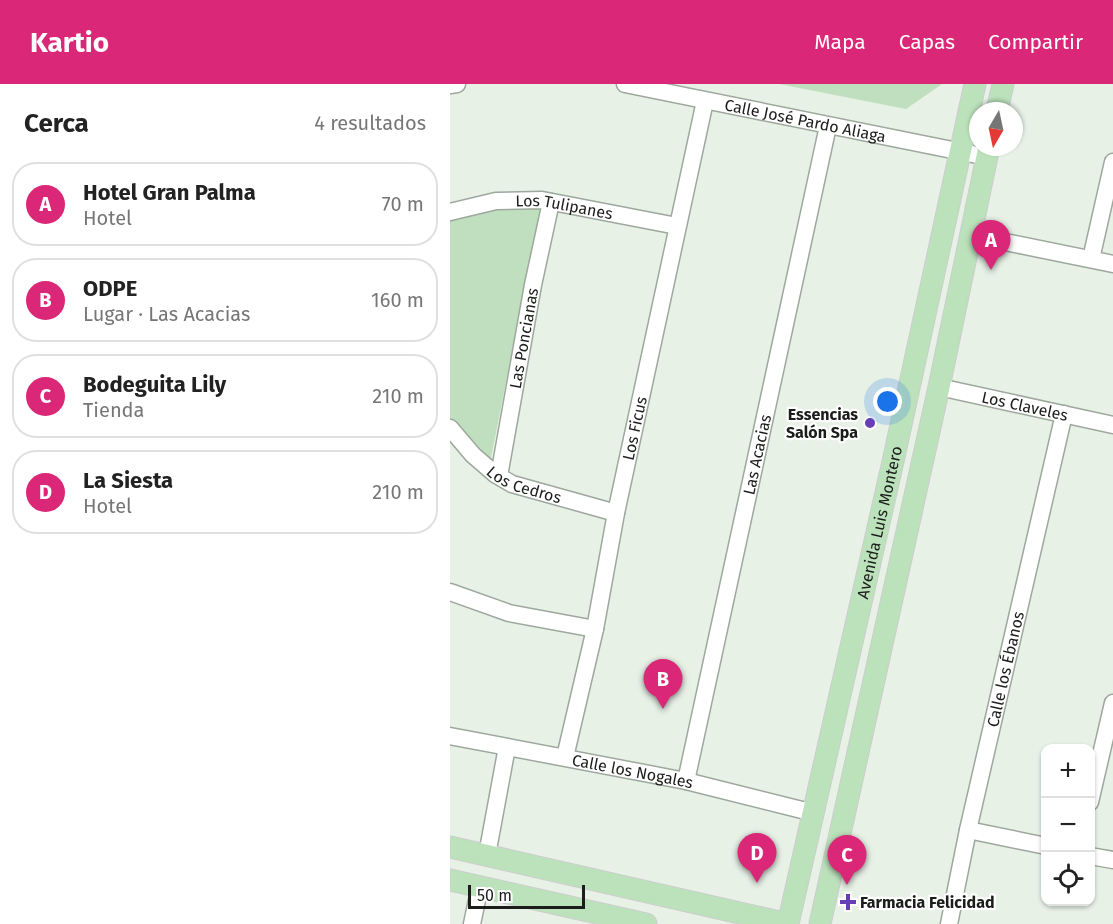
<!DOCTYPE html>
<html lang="es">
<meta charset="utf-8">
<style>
body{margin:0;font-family:"Fira Sans",sans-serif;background:#f2f2f2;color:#222}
.controls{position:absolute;right:18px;bottom:18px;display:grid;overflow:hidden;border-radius:12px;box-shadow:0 2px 4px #0004}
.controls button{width:54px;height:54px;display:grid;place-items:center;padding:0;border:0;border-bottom:2px solid #e0e0e0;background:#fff;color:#222;font:30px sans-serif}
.compass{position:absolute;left:519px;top:18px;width:54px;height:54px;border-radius:50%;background:#fff;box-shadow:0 2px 4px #0004;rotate:189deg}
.scale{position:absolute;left:18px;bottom:15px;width:117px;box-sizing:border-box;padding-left:6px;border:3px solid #1a1d1a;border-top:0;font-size:16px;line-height:21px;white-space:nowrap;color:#1a1d1a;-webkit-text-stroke:4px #fff;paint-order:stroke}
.you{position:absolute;left:438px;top:318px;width:21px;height:21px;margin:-15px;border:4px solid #fff;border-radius:50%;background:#1a73e8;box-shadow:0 0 0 9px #1a73e833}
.badge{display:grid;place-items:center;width:39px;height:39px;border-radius:50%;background:#db2777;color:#fff;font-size:20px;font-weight:700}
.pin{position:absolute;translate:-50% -50px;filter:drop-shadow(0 2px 3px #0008)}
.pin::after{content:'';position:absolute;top:32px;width:21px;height:18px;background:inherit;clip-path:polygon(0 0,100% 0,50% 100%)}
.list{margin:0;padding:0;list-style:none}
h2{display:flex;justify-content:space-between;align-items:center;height:78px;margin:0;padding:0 24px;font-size:26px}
h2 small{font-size:20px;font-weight:400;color:#767676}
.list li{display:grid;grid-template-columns:39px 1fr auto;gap:18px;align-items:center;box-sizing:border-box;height:84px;margin:0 12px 12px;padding:0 12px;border:2px solid #e0e0e0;border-radius:24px}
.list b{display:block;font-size:22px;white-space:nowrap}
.list p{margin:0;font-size:20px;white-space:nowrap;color:#767676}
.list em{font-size:20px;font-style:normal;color:#767676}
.icon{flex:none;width:33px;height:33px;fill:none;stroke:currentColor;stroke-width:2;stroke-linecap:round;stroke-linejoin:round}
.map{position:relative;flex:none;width:663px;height:840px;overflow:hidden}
header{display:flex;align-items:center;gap:36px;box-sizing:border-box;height:84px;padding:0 30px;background:#db2777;color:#fff}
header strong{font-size:28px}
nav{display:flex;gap:33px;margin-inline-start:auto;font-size:21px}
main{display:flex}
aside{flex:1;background:#fff}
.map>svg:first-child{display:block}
.green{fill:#bfdfbe}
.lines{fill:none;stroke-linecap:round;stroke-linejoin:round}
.minor-casing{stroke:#9ea89e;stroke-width:19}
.major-casing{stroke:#cdcdcd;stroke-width:23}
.minor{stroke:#fff;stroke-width:16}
.major{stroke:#bce2bc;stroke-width:21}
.poi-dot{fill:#673eb6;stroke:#fff;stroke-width:2}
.labels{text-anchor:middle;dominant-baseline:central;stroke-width:4.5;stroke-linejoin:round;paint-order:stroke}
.street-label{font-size:16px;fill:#1a1d1a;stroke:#fff}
.poi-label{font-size:16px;font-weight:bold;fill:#1a1d1a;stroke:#fff;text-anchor:end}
</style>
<header>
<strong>Kartio</strong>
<nav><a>Mapa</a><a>Capas</a><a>Compartir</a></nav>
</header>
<main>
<aside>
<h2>Cerca<small>4 resultados</small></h2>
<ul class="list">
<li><span class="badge">A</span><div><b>Hotel Gran Palma</b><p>Hotel</p></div><em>70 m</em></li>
<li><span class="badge">B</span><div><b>ODPE</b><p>Lugar · Las Acacias</p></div><em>160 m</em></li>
<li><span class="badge">C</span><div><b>Bodeguita Lily</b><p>Tienda</p></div><em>210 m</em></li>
<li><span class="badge">D</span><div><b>La Siesta</b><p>Hotel</p></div><em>210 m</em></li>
</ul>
</aside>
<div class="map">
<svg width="663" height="840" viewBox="0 0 663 840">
<rect width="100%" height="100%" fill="#e7f1e6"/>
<path class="green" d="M329,0H492L456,25Z
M92,116L39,384L0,344V128Z"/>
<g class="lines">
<g class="minor-casing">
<g id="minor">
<path id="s1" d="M175,0L537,73"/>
<path d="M0,1L7,0"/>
<path id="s2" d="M0,128L46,117L92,116L227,142"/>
<path d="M521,151L663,180"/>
<path d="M641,175L663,78"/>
<path id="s3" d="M489,303L663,341"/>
<path id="s4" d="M0,344L23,371L45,390L62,400L166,429"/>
<path id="s5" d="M49,392L83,201L101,118"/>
<path d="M0,508L59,529L145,545"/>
<path id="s6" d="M0,652L236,697L364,729"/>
<path id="s7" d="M115,673L145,545L166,429L255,17"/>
<path id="s8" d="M236,697L378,42"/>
<path d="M640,718L663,619"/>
<path d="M518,746L596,762"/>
<path d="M37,771L57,663"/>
<path d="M640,772L663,776"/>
<path d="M22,840L30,802"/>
<path id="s9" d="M499,840L518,746L614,330"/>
</g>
</g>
<g class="major-casing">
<g id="major">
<path d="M547,27L553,0"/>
<path d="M0,763L338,840"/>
<path d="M0,796L196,840"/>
<path id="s10" d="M338,840L444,373L525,0"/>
<path d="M370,840L489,303L539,63"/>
</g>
</g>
<use href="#minor" class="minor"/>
<use href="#major" class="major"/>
</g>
<g class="poi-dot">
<circle cx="420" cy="339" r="6"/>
<path d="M395 809h6v6h6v6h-6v6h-6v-6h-6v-6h6z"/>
</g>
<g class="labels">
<g class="street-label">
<text stroke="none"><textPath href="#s1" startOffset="184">Calle José Pardo Aliaga</textPath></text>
<text stroke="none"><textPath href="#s2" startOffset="116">Los Tulipanes</textPath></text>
<text stroke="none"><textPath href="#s5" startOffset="140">Las Poncianas</textPath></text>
<text stroke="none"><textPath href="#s3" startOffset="88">Los Claveles</textPath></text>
<text stroke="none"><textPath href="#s7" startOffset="336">Los Ficus</textPath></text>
<text stroke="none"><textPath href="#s8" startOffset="334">Las Acacias</textPath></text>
<text stroke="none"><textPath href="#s4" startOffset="96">Los Cedros</textPath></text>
<text stroke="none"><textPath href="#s10" startOffset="412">Avenida Luis Montero</textPath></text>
<text stroke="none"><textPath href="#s9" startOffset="261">Calle los Ébanos</textPath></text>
<text stroke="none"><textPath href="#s6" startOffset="186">Calle los Nogales</textPath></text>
</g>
<g class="poi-label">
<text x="408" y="330">Essencias<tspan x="408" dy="18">Salón Spa</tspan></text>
<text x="410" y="818" text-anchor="start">Farmacia Felicidad</text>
</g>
</g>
</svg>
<div class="controls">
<button>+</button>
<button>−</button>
<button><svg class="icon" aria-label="locate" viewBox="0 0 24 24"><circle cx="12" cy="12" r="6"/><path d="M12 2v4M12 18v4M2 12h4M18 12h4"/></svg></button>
</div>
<svg class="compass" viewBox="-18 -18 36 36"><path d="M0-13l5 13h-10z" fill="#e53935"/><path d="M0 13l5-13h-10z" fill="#767676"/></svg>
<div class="scale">50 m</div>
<div class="you"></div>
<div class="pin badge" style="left:541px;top:186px">A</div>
<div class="pin badge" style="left:213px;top:625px">B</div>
<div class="pin badge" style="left:397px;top:801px">C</div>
<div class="pin badge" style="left:307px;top:799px">D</div>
</div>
</main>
